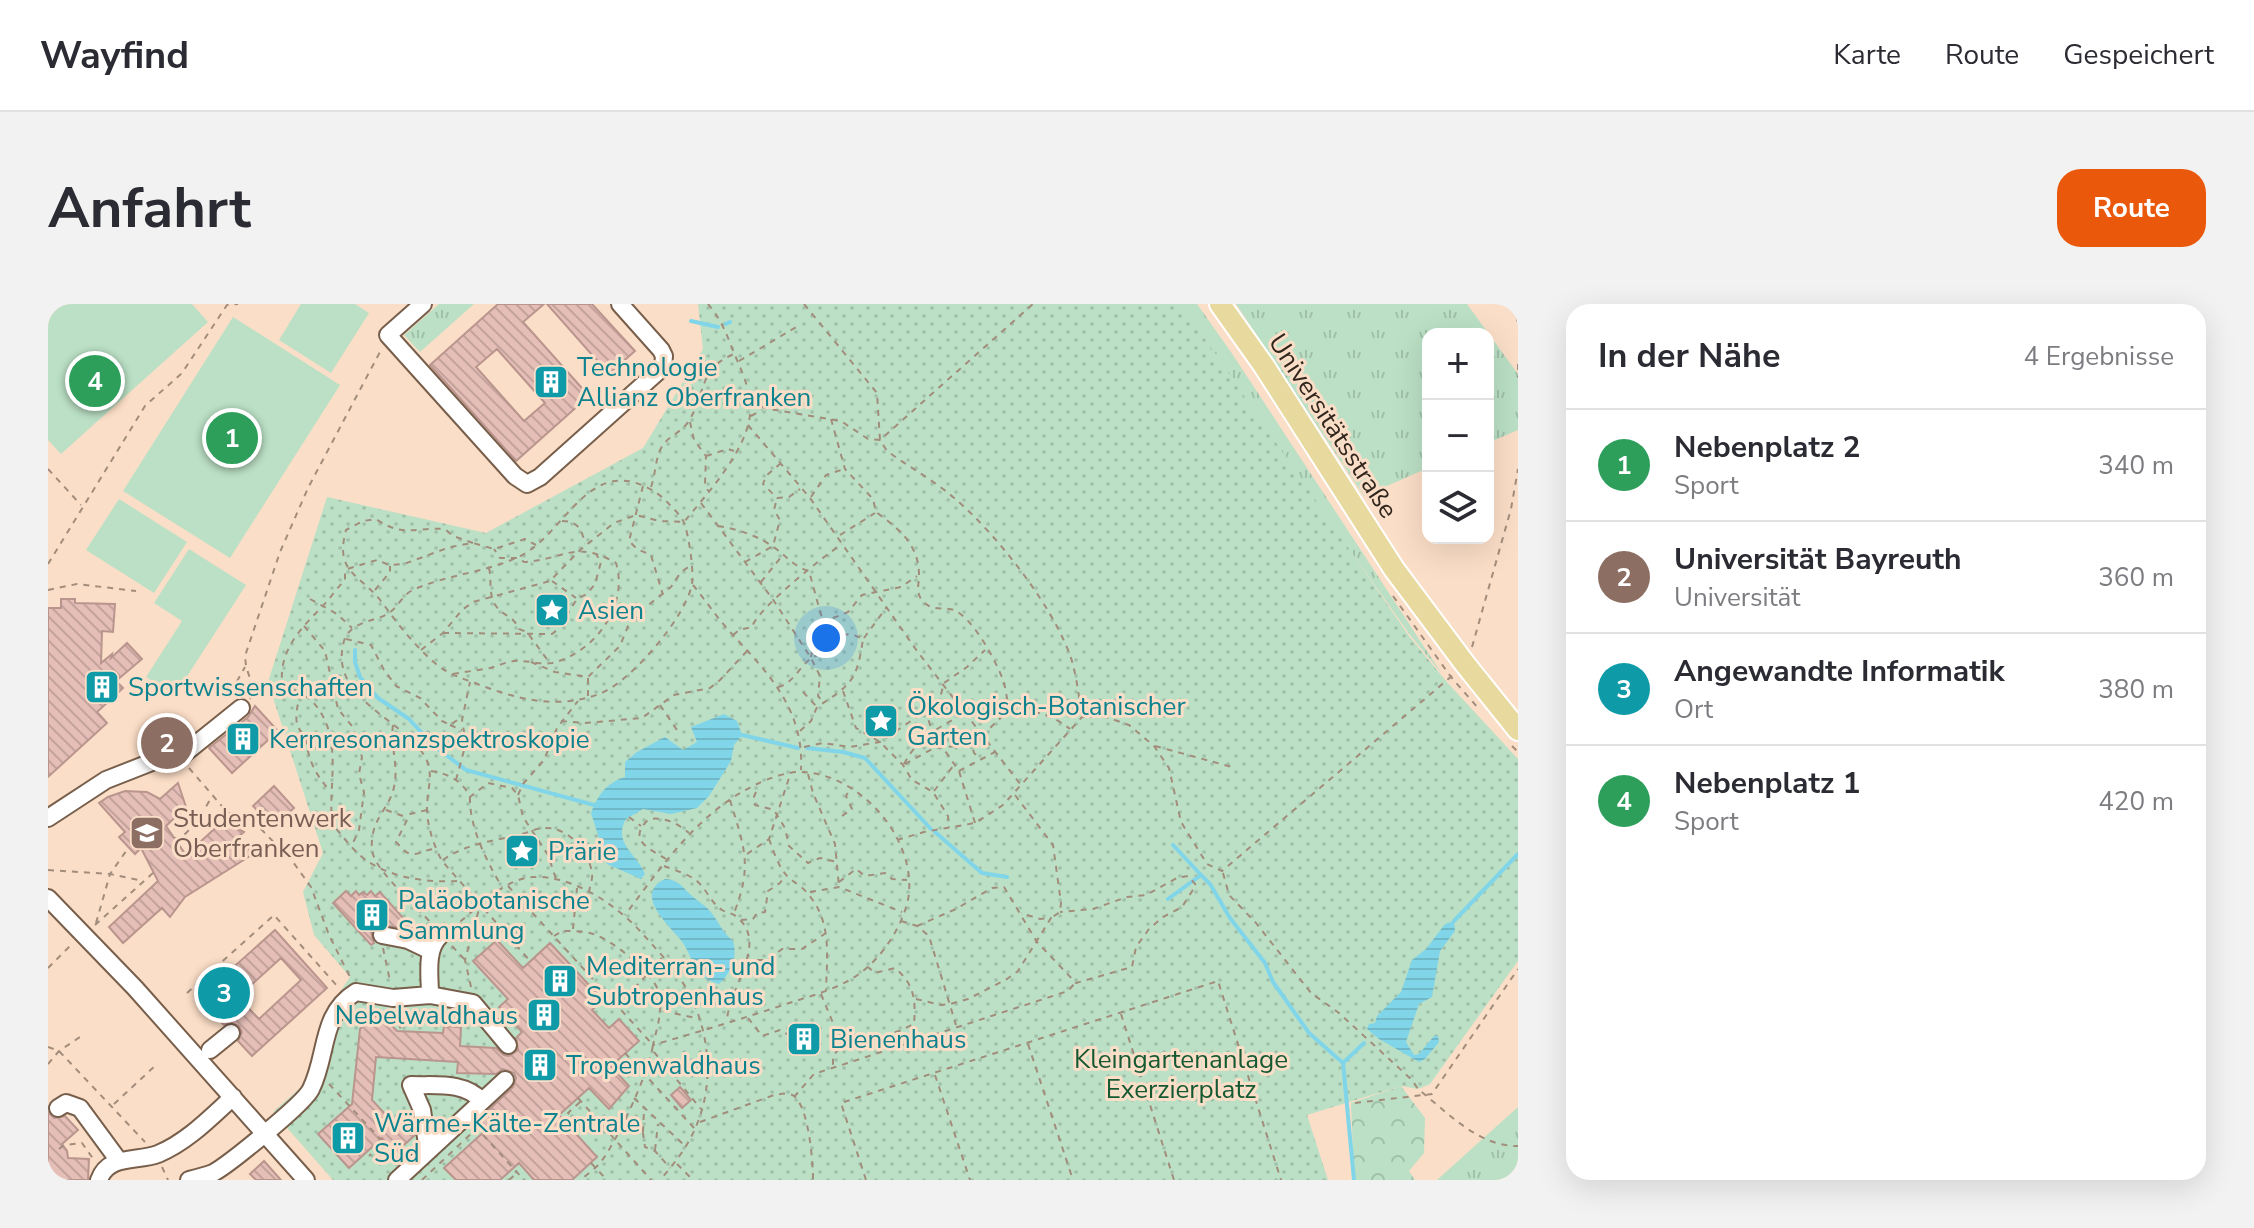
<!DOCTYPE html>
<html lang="de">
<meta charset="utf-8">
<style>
body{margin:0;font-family:"Nunito Sans",sans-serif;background:#f2f2f3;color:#2b2b33}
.controls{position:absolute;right:24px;top:24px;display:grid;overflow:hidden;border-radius:16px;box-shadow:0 8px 32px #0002}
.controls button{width:72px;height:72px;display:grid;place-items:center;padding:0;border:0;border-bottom:2px solid #e1e1e2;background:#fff;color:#2b2b33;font:40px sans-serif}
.you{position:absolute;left:778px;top:334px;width:28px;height:28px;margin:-20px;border:6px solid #fff;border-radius:50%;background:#1a73e8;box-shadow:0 0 0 12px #1a73e833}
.badge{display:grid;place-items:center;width:52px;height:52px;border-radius:50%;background:#ea580c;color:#fff;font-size:26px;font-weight:700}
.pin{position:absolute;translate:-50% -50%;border:4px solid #fff;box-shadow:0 2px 8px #0006}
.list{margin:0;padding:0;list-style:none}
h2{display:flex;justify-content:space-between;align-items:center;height:104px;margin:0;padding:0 32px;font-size:34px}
h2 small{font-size:26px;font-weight:400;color:#7c7c81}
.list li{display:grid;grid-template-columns:52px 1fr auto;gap:24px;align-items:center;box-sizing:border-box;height:112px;padding:0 32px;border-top:2px solid #e1e1e2}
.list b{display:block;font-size:30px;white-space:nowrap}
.list p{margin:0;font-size:26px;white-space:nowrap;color:#7c7c81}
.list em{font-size:26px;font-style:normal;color:#7c7c81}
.icon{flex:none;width:44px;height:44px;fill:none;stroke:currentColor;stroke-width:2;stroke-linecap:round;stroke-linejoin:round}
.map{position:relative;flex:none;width:1470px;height:876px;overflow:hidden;border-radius:24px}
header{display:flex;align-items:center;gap:48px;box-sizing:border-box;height:112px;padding:0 40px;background:#fff;border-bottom:2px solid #e1e1e2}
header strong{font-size:38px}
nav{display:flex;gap:44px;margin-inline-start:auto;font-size:28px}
.intro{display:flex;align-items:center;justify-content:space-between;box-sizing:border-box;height:192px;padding:0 48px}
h1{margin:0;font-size:56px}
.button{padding:20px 36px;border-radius:24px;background:#ea580c;color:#fff;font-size:28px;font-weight:700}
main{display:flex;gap:48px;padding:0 48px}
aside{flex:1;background:#fff;border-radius:24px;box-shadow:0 8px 32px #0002}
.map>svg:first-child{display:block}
.grass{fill:url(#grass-tufts)}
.forest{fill:url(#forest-crowns)}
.park{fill:url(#park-dots)}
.pitch{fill:#bbe0c5}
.water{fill:url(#water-rules)}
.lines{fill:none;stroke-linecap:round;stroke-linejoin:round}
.stream{stroke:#81d5e9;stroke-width:4}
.building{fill:url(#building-back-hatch);stroke:#ba958e;stroke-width:2;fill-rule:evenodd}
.minor-casing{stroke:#785f4b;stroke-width:20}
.major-casing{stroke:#fff;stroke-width:24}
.path{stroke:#a28d7c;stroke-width:2;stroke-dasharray:6 6;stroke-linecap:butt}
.minor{stroke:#fff;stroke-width:16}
.major{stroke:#e8d99e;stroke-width:20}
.labels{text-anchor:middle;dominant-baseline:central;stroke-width:6;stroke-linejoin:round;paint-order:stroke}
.culture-label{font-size:26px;fill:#0d838f;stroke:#fbdec7;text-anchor:start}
.street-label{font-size:26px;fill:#31261d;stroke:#fbdec7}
.education-label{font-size:26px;fill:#785e54;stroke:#fbdec7;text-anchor:start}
.park-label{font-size:26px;fill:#155932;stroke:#fbdec7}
</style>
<header>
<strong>Wayfind</strong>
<nav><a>Karte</a><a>Route</a><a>Gespeichert</a></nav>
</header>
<div class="intro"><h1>Anfahrt</h1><a class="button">Route</a></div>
<main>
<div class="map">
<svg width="1470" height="876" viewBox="0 0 1470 876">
<defs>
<pattern id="grass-tufts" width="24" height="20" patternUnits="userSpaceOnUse" patternTransform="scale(2)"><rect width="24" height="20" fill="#bbe0c5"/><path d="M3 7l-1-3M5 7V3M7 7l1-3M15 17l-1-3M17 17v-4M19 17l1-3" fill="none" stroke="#a1c0a9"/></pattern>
<pattern id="forest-crowns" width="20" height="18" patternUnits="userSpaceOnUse" patternTransform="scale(2)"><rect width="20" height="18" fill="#bbe0c5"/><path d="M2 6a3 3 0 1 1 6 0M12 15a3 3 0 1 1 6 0" fill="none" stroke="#a1c0a9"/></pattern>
<pattern id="park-dots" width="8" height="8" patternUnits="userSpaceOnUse" patternTransform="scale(2)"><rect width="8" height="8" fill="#bbe0c5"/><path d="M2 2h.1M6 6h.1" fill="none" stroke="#a1c0a9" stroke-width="1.8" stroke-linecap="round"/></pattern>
<pattern id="water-rules" width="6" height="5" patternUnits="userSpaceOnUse" patternTransform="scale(2)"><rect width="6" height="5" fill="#81d5e9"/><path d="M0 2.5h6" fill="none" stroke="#70b7c7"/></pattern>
<pattern id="building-back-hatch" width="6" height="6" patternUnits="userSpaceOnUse" patternTransform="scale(2)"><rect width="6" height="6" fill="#e4beb7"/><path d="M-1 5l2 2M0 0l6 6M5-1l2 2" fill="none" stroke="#c4a39d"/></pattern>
</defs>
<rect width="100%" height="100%" fill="#fbdec7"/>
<path class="grass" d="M391,0H426L372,48L356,31Z
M1133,0H1149L1183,48L1394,370L1362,331L1282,218Z
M1188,0H1419L1470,70V126L1440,139V30H1380V164L1316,192Z
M1470,803V876H1389Z"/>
<path class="forest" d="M1353,782L1377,814L1376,849L1361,867L1367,876H1306L1303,799Z"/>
<path class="park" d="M650,0H1133L1361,332L1398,377L1470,455V657L1382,780L1370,785L1353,782L1259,811L1280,876H285L225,808L258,779L265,761L272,723L278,709L302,673L266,631L255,588L275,549L220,378L279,193L438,229L595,144L655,45Z"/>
<path class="pitch" d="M0,0H144L160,18L13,150L0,136Z
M253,0H307L321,9L283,69L231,36Z
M185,13L292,81L182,254L75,187Z
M71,195L139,238L106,289L38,246Z
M141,245L198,281L127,391L98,373L134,317L106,299Z"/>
<path class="water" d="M676,410L689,417L694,431L686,441L683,457L661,492L649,504L623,510L595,505L578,515C564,539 590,551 597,570L593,575L559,560L543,509C550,491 558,479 577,473V458L589,448L617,433L635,446L649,438L643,423Z
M617,575C631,576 633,582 643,591C649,597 656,600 662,607C671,618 674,628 685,637C690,653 683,669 671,680C641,671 648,655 632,635C620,620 585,590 617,575Z
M1406,617L1407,627L1392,647L1384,693L1371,700L1358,738L1366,751L1371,750L1386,732H1390L1391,738L1377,755L1371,758L1331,735L1319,725L1321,720L1327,719L1329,712L1353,688L1364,656L1378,645L1397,620Z"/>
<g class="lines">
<path class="stream" d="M643,17L670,23
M678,20L682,18
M307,346V358L312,373L330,394L361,415L385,441L418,466L546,501
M694,431L750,444
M759,444L795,448L817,454L883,525
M887,528L934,569L959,573
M1125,541L1153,571
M1120,595L1153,571L1162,580L1182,614L1217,659L1225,678L1261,729L1295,759
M1406,617L1470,550
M1306,876L1295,759L1316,739"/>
</g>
<path class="building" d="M450,0H496L475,18L541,92L468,157L382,61ZM449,45L497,99L476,117L428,63Z
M499,0H544L587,47L561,70Z
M13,295H27V299L67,300L65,328L54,327L53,359L64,350L63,354L79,339L94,355L68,377L75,384L49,408L59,419L0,473V304H13Z
M207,402L230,427L184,469L161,444L200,413Z
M130,479L138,503L118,522L138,551L175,517L196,528L190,533L205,550L137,593L122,613L114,604L75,639L61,623L110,577L93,544L87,550L71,533L77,528L51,499L60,493L77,487L99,488L112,495Z
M226,482L246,504L225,523L205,502Z
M298,587L303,592L308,587L311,591L315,588L319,591L323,587L327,592L332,588L365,625L330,621L323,628L326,639L323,641L285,599Z
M227,626L279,684L204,752L190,737L194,728L191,722L182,718L176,721L151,694ZM233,654L253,676L211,715L190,693Z
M449,636L475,664L502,639L555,696L544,706L561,724L571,715L591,737L563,762L581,782L561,805L541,784L511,811L549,853L524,876H486L471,859L452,876H408L396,864L439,825L431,815L465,783L468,774L466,769L455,765L448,770L409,769L410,758L328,753L324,796L350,824L358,816L366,824L367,831L347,849L334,834L301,864L270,830L304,800L312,725L331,708L349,727L395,729L396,722L413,723L412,742L448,744L456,751L461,752L470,746L468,734L474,728L451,703L460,695L425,657Z
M632,783L643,796L634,804L623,791Z
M0,808L6,814L17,812L30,826L14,840L19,847L20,854L41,855L40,876H0Z
M216,857L233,876H208L202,870Z"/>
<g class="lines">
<g class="minor-casing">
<path id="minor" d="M375,0L340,31L467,172L479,180L492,173L615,63L616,52L613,46L572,0
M0,514L58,476L109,456L132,453L193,404
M0,594L87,684L258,876
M334,631L360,636L383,647
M382,691C382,672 377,646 392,632
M162,746L183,729
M10,804L18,799L32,804L71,857
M380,847L374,806L363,781C388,782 416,777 434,797
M51,876C60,850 89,858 110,850C139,838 162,814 185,793
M141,876C149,874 157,872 165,869C180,861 257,799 263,785C280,751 272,710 308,688L345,694L382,691L425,699L460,741
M349,876L457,776"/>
</g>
<g class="major-casing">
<path id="major" d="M1172,0L1216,62L1346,265L1417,360L1470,426"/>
</g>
<path class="path" d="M756,0L829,89L832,136L839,147C861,163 885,176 905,193C948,229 1007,304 1024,357C1029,375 1031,394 1034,412
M1467,0L1470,21
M691,57L750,22
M1470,60V73
M703,96L716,104L793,117L820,135L832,136L985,0
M703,112L714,106
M783,115L797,165L825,195L828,208C850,224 871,240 871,271C871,280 868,287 873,295C884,309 894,302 906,306C925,314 948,357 955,376C958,385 959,396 961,406L924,441L926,449L933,455
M642,118L646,136L658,152L657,179L660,187
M700,121L762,194L869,347L973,481
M658,152L680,145L686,147
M733,159L718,172L715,180L729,194L741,193L752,185
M0,165L33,201
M595,182L581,237L589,245L603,251L615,291
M603,183C608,170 607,152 615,141C622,131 636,127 642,115C658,88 651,64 686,50
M763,193L778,171L796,165
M653,199L726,297L763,354L772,372L770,392L775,398
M514,217C530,217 534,226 537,240
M670,222C689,225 708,231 724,242C738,251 744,262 761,267L775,318
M792,231L827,209
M425,239L405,232L397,225C366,223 356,234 328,215L315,217L298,226C286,271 313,269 336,301C351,322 368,343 388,360C400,370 413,374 427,379C468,395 508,406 551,390C582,379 638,313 644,280C646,268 641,231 636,219C634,213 626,205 621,200C611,189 599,182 585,178C533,166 512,236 468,254C435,269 396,271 363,287C354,292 350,303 341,309C327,318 302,317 296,337C280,394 352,413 376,451C387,468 379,485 379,504C379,522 386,542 394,557L482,657
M697,258L725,242L732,216L726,206L729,194
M0,260L97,102L134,69L179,1L190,0
M441,264C444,276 440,291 448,302C456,313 465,311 471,325L479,328L501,358
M504,277L528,294
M713,278L734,252
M645,281C658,297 670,315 684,330C722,371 756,406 753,466
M0,286L29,280L88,287
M327,286L342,268V262
M1345,292L1403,373L1431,405
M262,295L289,310L304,324
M256,322L277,347L290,405L304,422L314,453L311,470L316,488L311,526L304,541
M395,329L504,330L509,326L529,295L539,290L547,280L553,258L548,250
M685,331L691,326L704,323C709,305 776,252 794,240
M816,334L838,304
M298,335L323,341L336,366L348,382L372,394L394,417L402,421L414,413
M1424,343L1463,205L1470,165
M373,346L395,329L414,306L425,298L502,277L532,246L566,219L588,211L611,217L636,218C661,187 708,138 702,96C700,80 692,63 686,49C679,31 673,15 660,0
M763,353L768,331L775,318L800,308L814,291L853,283L869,272
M483,358L507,368L540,373L572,342L580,322L593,307L623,283L633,268L642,262
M405,370C417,368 430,366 442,364C450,362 458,358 466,357C479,356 492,361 504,359C547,349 581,301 568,259C527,235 515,256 476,258L470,254H452L446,245
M730,383C745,380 752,361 765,353C769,351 774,350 777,348C795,336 791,323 815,335C809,377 803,381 769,403L763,417L751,428
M795,387L808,424L832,438L855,461L864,476L885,488L900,512L901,523
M183,388L197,363
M755,388L768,402
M253,389C250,398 247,410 249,420C251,426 256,431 258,437C261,458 268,471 282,487
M540,392V374
M202,395L206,387L198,362L197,352L232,248L260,184L333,46
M612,401L631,429
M962,406C986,406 1003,410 1022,425
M513,417L537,419L594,414L626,391L662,384L672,376L700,346
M345,421C342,442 351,462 346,483C343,498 332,509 327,522C324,531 322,544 326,553C333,571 369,603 383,619
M402,421L414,426
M1107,442L1184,463
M1464,442L1470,448
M756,443L775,439L802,443L832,438L882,404
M856,460C870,433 892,423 917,409
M857,460L886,444L924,441
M141,464L179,508L211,523L245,558L263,583L281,631L303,675
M383,467C399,469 415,477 422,493L440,479L464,484L470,491L475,513L500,551L508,575
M911,467L947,448
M760,470L765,489L787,540L791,583
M408,476L418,439L414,416L422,378
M886,487L906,461
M708,488L705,495L707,501L726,506L737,524L741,542L760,559L772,554L789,558
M470,491L475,480L496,456L509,424L530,397
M967,491L1005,541L1013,599L1012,608L1003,614
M422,493C421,523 439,558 454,583
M682,496C696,543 705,561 686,609
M338,506L358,513
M379,506L362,510L348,538C351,541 354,544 357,547C366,555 376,545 387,545
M794,512L804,505L798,492L802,485
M581,513L593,522
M927,519L911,467L884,428L880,414L883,404L892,394L896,379L919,363L937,346
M126,534H133L149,518L163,494
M721,535C726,548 730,563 741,574C747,579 755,583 760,590C784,617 779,652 778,686
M849,536L876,528L927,519L955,501L1034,413H1058L1081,421L1106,442L1121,464L1133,518L1159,560L1174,567L1405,371
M699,550L721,535L741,474L740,471
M618,555C602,545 578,536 601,515C617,513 629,519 641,529
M395,556C416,541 442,537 467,532C477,530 487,524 497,524C520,523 541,547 544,569C545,574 542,582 541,588
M616,562C626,566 641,570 650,578C659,586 663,599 674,606C679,609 685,609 690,614C721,641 679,686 679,718
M0,566L62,570L95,577
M1175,569L1181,591L1208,619L1263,689L1291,709L1364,776L1370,785C1399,808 1431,843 1470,842
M409,577C378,579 338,573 314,553C303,544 294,531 284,520C280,478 296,433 265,398C256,389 243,386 234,377C232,347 251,326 272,305C281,296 288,285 297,276V268L299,265L329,256L341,261L356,260L402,243L425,239L446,245L477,235L488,241
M791,578L808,565L817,572L837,569L844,575L859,576
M460,582L605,741C601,768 569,838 552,859C547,865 539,870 533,876
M762,588L791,583L854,608
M693,616L705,615L709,609L717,608L720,587L732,579L737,572
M853,617L869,622L881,632L908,721
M48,619L62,570L81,543
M47,621L106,568
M869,622L908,605L944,584L956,583L989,638L1028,679L1084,663L1088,643L1101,625L1115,613L1134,603L1148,581L1140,572L1129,574L1098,591L1079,593L1045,605L1012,608
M403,625C427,607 454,575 485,573C524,571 567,600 592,627C608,645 626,663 638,684C661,723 667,777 649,820C641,841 627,859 612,876
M525,625L529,584
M506,632L514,627C524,627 536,627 545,630C564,636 603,667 610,686C616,705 609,723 605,741C650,728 694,715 738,700C763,692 790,685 811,670C834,654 858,618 861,589C866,532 812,471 755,468C741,467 721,474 709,480C650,508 615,561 577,611
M404,642L417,656
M335,644L342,677
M698,661L710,656H720L734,645H754L778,629
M0,664L24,640
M423,683L417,656L431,605
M139,689L226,611L290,683
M773,690L794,741L785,752V761
M868,695L893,701L902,700L920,695L959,675L970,667L1003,614L992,615L973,609
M570,702L614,654
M348,707L353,727
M615,707L652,715
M1073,710L1126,876
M700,714L714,732L732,726L739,730L752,729
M791,732L800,728L819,737L851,727L866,720C868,695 866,680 847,664L827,669L820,663
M980,740L1025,876
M0,743L11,747L97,838
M606,748L653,805
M577,749L646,824
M0,760L11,747L35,731
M887,771L922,876
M281,780L335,838L321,852
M746,793L766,770L1020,687L1027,679
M530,794L603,876
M586,794L636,841
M532,798L520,809L531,821L543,810
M1307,799L1384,790L1470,665
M66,800L109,760
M576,813L595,829L597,843L607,847L622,864
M652,818L726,791C732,790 740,788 746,792C761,804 765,858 765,876
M427,822L476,876
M595,828L596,806
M11,845L16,841L34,839L46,856
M607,846L610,820
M543,859L559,876
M629,860L645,876
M114,863L120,876
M374,876L428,825
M461,876L469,869
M818,876L793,799L1170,677L1233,876"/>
<use href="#minor" class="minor"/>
<use href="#major" class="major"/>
</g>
<defs>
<g id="building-square" transform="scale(1.8)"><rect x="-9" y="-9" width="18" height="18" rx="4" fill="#0f9aa8" stroke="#fbdec7"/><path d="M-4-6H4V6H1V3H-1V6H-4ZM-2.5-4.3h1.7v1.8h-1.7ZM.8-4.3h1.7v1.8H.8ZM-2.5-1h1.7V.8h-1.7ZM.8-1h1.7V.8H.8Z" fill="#fff"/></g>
<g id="sight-square" transform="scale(1.8)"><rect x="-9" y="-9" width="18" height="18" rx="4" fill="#0f9aa8" stroke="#fbdec7"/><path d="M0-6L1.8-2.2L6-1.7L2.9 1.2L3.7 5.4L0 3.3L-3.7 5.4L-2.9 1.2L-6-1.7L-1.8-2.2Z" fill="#fff"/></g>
<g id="university-square" transform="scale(1.8)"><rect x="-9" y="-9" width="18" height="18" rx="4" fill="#8d6e63" stroke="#fbdec7"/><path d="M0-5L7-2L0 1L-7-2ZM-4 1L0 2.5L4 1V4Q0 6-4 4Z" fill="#fff"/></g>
</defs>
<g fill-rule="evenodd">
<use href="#building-square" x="503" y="78"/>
<use href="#sight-square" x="504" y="306"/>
<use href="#building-square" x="54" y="383"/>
<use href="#sight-square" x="833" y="417"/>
<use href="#building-square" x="195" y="435"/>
<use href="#university-square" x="99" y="529"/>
<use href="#sight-square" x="474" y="547"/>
<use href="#building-square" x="324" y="611"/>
<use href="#building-square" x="512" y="677"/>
<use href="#building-square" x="496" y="711"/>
<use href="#building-square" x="756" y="735"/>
<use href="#building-square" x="492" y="761"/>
<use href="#building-square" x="300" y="834"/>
</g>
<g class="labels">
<g class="culture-label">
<text x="529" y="63">Technologie<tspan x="529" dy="30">Allianz Oberfranken</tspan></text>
<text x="530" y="306">Asien</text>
<text x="80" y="383">Sportwissenschaften</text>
<text x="859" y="402">Ökologisch-Botanischer<tspan x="859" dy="30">Garten</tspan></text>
<text x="221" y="435">Kernresonanzspektroskopie</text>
<text x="500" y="547">Prärie</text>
<text x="350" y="596">Paläobotanische<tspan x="350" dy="30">Sammlung</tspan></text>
<text x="538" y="662">Mediterran- und<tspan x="538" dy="30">Subtropenhaus</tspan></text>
<text x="470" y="711" text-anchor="end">Nebelwaldhaus</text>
<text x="782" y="735">Bienenhaus</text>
<text x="518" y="761">Tropenwaldhaus</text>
<text x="326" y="819">Wärme-Kälte-Zentrale<tspan x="326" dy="30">Süd</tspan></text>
</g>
<g class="street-label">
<text transform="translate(1285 122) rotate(57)">Universitätsstraße</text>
</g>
<g class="education-label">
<text x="125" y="514">Studentenwerk<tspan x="125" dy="30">Oberfranken</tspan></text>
</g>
<g class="park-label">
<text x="1133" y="755">Kleingartenanlage<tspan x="1133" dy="30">Exerzierplatz</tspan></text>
</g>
</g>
</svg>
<div class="controls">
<button>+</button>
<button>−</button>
<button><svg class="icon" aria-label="layers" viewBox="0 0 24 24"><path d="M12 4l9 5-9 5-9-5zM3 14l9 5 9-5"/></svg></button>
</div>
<div class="you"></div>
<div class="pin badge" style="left:184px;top:134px;background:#2e9e5b">1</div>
<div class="pin badge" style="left:119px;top:439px;background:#8d6e63">2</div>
<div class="pin badge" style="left:176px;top:689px;background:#0f9aa8">3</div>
<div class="pin badge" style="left:47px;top:77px;background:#2e9e5b">4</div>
</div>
<aside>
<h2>In der Nähe<small>4 Ergebnisse</small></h2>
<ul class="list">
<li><span class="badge" style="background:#2e9e5b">1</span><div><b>Nebenplatz 2</b><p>Sport</p></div><em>340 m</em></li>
<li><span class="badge" style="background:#8d6e63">2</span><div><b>Universität Bayreuth</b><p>Universität</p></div><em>360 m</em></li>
<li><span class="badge" style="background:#0f9aa8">3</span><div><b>Angewandte Informatik</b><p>Ort</p></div><em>380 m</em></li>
<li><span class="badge" style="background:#2e9e5b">4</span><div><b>Nebenplatz 1</b><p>Sport</p></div><em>420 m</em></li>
</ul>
</aside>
</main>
